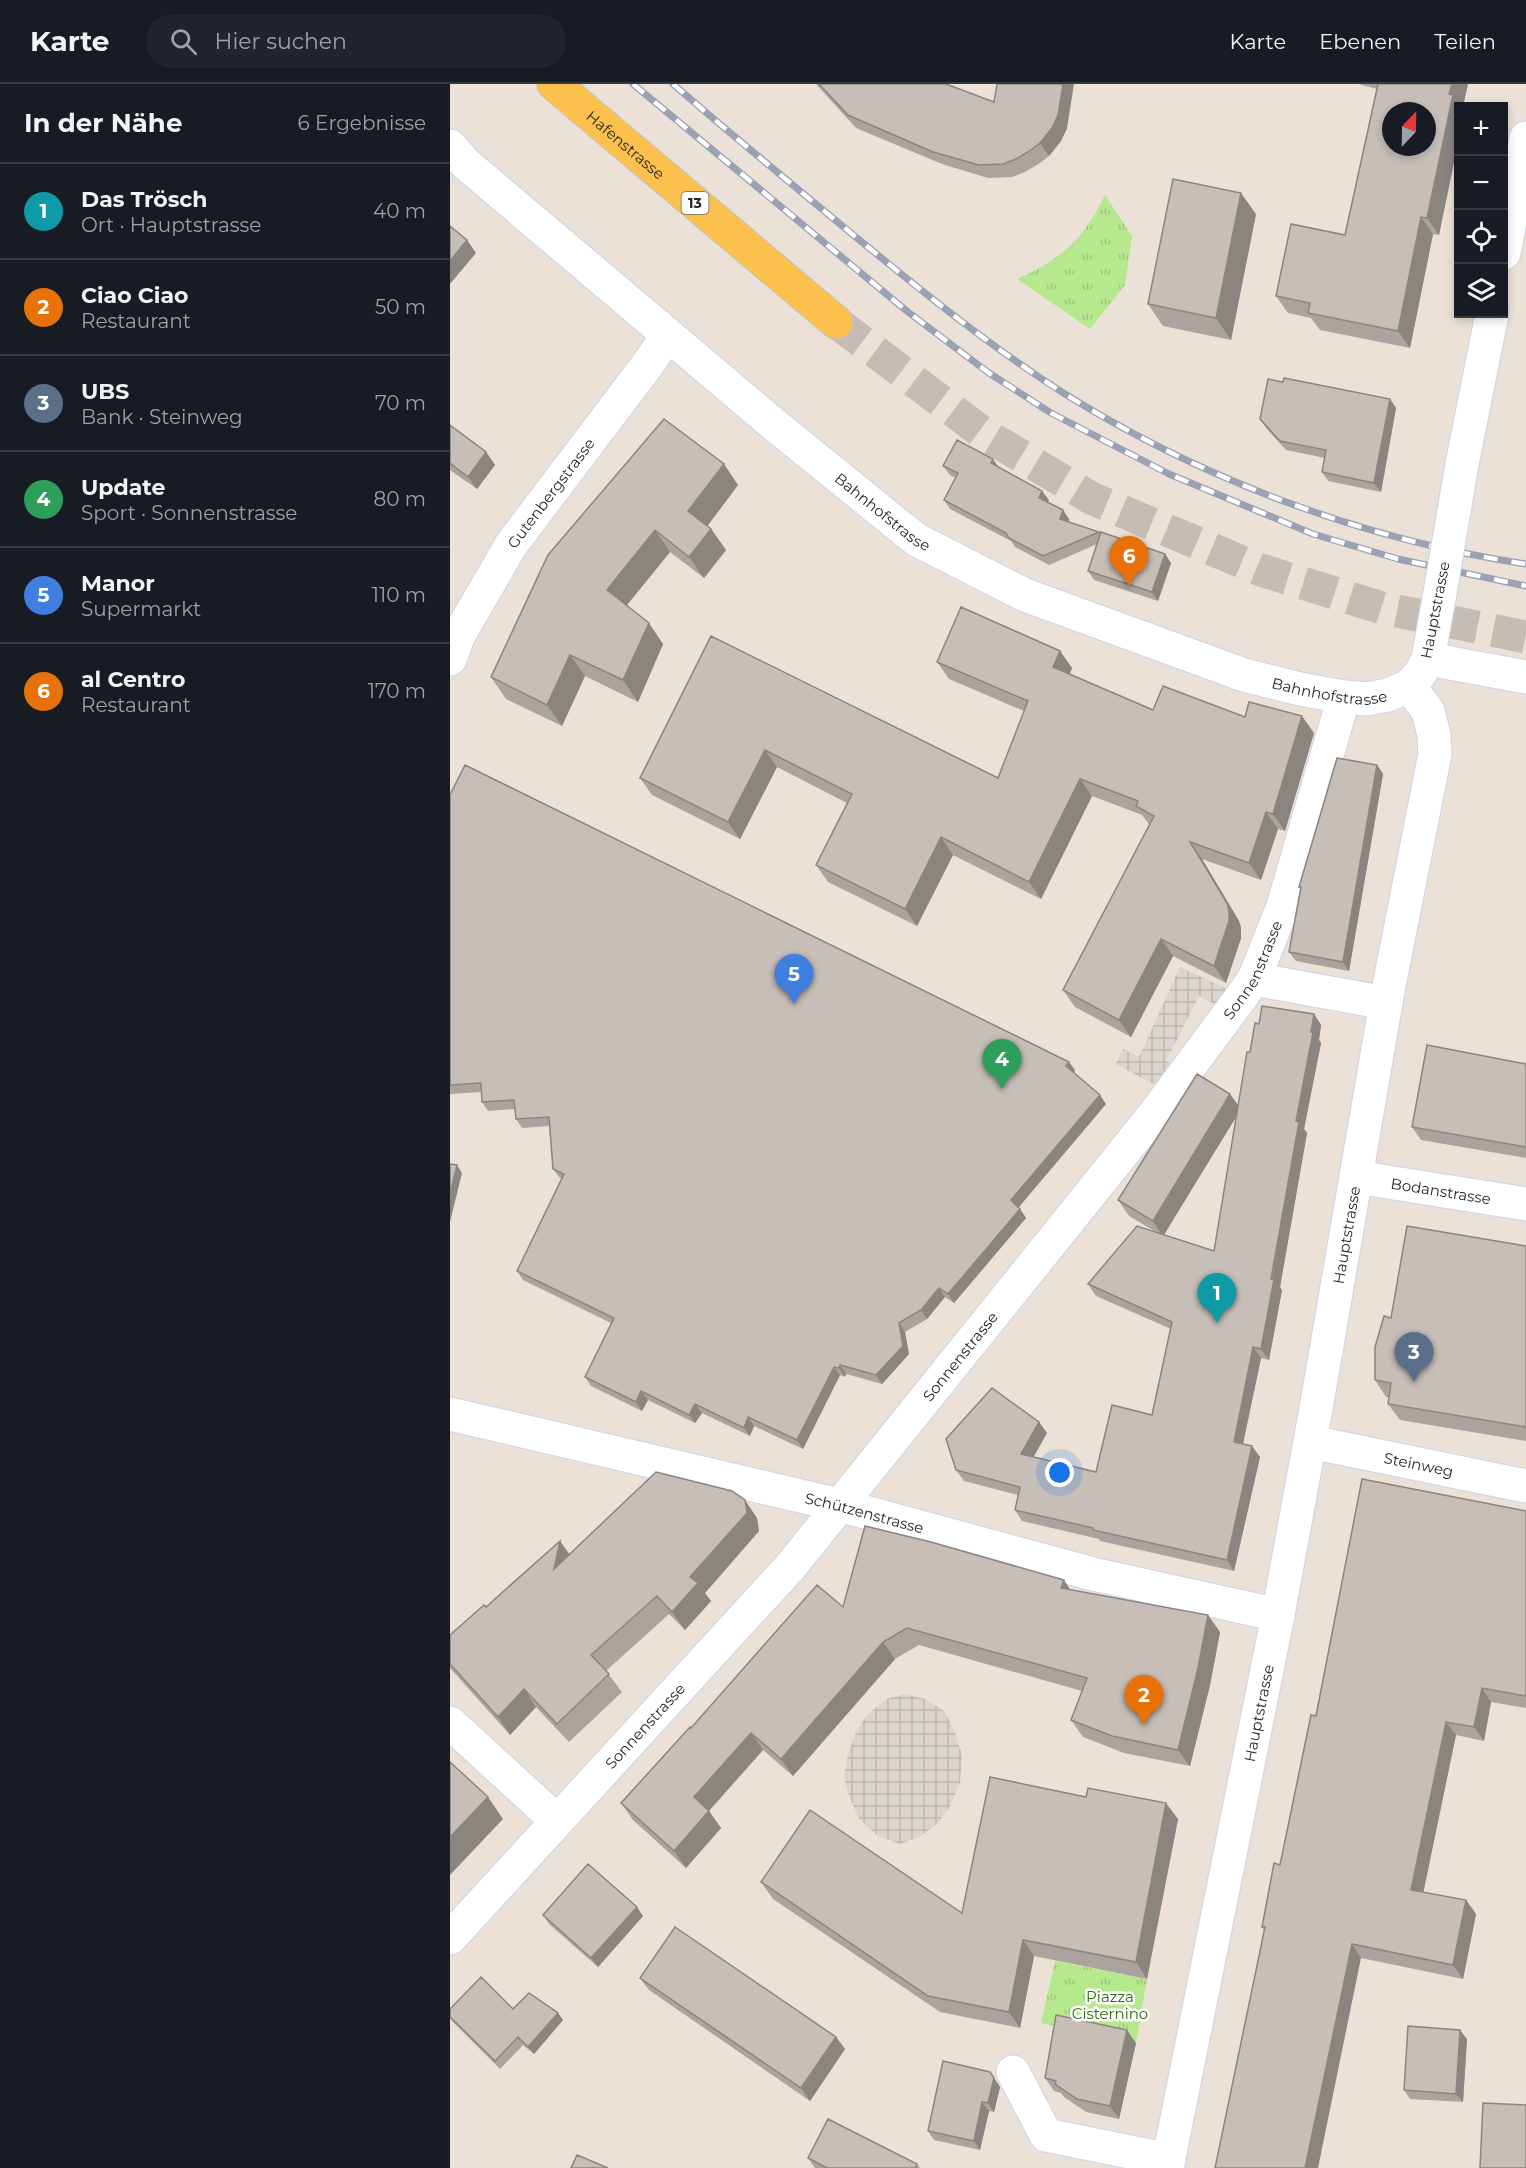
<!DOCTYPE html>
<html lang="de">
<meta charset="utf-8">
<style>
body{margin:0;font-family:Montserrat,sans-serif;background:#20242c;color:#f1f3f6}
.controls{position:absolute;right:18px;top:18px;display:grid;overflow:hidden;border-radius:0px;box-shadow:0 3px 9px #0003}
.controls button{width:54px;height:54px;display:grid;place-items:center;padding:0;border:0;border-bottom:2px solid #363941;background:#171b24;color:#f1f3f6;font:30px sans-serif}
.compass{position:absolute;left:932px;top:18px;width:54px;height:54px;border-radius:50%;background:#171b24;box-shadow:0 3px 9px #0003;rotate:22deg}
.you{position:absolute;left:610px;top:1389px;width:21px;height:21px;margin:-15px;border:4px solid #fff;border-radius:50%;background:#1a73e8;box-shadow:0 0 0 9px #1a73e833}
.badge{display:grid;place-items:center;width:39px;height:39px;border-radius:50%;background:#d93025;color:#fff;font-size:20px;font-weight:700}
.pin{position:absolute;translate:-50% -50px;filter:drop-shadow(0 2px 3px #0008)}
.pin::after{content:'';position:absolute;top:32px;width:21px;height:18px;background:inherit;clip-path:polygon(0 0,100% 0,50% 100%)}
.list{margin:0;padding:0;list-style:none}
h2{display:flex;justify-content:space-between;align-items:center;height:78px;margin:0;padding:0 24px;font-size:26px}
h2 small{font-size:20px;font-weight:400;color:#9ea1a6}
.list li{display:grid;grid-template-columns:39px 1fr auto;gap:18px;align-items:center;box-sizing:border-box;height:96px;padding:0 24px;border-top:2px solid #363941}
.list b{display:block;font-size:22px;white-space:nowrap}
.list p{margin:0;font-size:20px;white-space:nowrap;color:#9ea1a6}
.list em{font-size:20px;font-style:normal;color:#9ea1a6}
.icon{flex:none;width:33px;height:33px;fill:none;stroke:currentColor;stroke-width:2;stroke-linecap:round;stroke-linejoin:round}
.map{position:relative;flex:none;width:1076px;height:2084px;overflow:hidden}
header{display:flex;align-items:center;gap:36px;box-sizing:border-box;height:84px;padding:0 30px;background:#171b24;border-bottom:2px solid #363941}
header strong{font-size:28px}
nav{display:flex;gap:33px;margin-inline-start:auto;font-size:21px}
.search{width:420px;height:54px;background:#20242c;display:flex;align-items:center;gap:15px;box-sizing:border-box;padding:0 21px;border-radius:33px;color:#9ea1a6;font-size:22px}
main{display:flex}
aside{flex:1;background:#171b24}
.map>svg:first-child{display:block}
.park{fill:url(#park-tufts)}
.plaza{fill:url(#plaza-grid)}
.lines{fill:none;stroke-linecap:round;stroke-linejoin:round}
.major-tunnel{stroke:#c5bcb4;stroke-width:33;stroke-dasharray:33 16;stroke-linecap:butt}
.minor-casing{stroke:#cdd3e2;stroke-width:35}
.major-casing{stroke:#c3c3c3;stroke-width:35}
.minor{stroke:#fff;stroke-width:33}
.major{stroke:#fcc04c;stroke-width:33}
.rail-casing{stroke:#9aa1b4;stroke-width:7}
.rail{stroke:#fff;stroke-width:4.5;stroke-dasharray:14;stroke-linecap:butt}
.minor-bridge-casing{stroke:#cdd3e2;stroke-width:35;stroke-linecap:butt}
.minor-bridge{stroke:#fff;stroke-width:33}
.wall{fill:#aba39d;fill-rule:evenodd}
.shaded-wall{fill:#8b8580}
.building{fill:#c7beb7;stroke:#8b8580;stroke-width:1.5;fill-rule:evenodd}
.labels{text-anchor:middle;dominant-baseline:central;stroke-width:5;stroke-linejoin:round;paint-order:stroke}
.shield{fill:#fff;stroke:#686868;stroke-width:1.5}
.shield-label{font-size:14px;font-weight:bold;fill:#272727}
.street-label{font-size:15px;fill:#272727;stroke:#fff}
.park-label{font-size:15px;fill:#2e6913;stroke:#fff}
</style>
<header>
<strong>Karte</strong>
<div class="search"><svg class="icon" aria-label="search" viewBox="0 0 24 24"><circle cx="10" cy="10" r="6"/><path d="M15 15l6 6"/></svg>Hier suchen</div>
<nav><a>Karte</a><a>Ebenen</a><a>Teilen</a></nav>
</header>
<main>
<aside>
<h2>In der Nähe<small>6 Ergebnisse</small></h2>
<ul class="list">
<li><span class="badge" style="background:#0f9aa8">1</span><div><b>Das Trösch</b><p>Ort · Hauptstrasse</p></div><em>40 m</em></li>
<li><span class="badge" style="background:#e8710a">2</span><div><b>Ciao Ciao</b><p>Restaurant</p></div><em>50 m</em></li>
<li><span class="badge" style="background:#5c6f8a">3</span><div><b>UBS</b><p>Bank · Steinweg</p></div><em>70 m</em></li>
<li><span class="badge" style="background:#2e9e5b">4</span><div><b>Update</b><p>Sport · Sonnenstrasse</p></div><em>80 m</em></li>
<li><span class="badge" style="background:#3f7fe0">5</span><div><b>Manor</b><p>Supermarkt</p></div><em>110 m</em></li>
<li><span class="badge" style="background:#e8710a">6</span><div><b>al Centro</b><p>Restaurant</p></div><em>170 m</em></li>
</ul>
</aside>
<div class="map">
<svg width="1076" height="2084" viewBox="0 0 1076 2084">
<defs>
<pattern id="park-tufts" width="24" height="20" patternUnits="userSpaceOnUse" patternTransform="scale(1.5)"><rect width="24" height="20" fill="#b6e88e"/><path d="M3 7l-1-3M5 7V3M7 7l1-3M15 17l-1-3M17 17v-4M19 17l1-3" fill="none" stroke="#9cc77a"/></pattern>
<pattern id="plaza-grid" width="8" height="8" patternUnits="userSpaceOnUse" patternTransform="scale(1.5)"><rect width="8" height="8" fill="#dbd5ce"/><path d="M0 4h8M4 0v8" fill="none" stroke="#bcb7b1"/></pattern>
</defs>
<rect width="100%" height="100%" fill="#ece1d7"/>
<path class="park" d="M655,111L682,152L675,201L640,245L567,195C613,174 633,156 655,111Z
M605,1877L697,1895L686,1959L591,1939Z"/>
<path class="plaza" d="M730,883L792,912L780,928L749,912L716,977L727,983L720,997L703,1000L666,980L673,965L689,973Z
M455,1610L475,1615L494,1627L504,1645L512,1671L510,1698L501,1721L487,1740L469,1753L450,1760L428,1752L409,1735L398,1709L394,1692L398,1670L406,1648L417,1631L436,1615Z"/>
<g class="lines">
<path class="major-tunnel" d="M386,238L533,349L641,414L811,486L932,524L1076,553"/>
<g class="minor-casing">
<g id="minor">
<path id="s1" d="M0,62L16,80L321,338L448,441L467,456L575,511L794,591L850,605L894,613L917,615L938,611L959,602L970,590L978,575L990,509"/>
<path d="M1054,169L1076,54"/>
<path d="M1012,380L1042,230"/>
<path id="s2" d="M0,575L9,551L61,461L198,280L218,251"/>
<path d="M978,575L1076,593"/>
<path d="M804,895L936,919"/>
<path id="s3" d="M906,1093L1076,1120"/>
<path id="s4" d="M0,1330L389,1421L643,1490L828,1531"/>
<path id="s5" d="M861,1358L1076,1402"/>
<path d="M0,1639L107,1737"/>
<path id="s6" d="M0,1854L341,1482L706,1028L792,912L804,895L833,822L894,613"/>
<path d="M563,1988L596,2051L719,2076"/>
<path id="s7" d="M717,2084L828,1531L867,1319L938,907L985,670L984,651L978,627L959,602"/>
</g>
</g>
<g class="major-casing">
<g id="major">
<path id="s8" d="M104,0L386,238"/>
</g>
</g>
<use href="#minor" class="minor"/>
<use href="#major" class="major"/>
<g class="rail-casing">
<path id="rail" d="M183,0L458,228L539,289L601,329L719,390L863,450L948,475L1076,502
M223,0C283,52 345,103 407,154C474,209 541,263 615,310C753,396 915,456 1076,480"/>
</g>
<use href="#rail" class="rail"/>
<g class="minor-bridge-casing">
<path id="minor-bridge" d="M990,509L1012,380"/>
</g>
<use href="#minor-bridge" class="minor-bridge"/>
</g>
<path class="wall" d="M366,0H496L544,18L617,44L611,57L599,72L590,79L575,88L562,93L538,94L492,80L406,44Z
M908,0H1018L1013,22H1008L989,151L983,150L960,264L870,246L861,234L838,229L826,212L895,151L927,5Z
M806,130L781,256L713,242L698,220Z
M940,315L946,324L931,408L878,397L872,388L875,374L836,366L816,344L810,335Z
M0,341L36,368L45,381L27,405L0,386Z
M493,382L549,384L599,416L597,418L619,435L618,438L649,448L651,450L715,470L721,479L708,517L644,496L638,487L647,460L599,481L565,463L561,457L500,425L494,416L506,394L500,391Z
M288,401L257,442L261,445L276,466L254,494L220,468L177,521L213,560L188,618L135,592L112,642L56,615L41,593L98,471Z
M261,552L548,694L574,627L499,595L487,578L610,567L622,584L620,590L703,626L795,633L864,649L835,747L828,745L811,796L752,775L789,837L791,844V854L776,899L723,872L681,953L625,923L613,906L700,741L698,739L692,731L642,712L591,815L503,771L467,842L378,798L366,781L397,719L327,683L290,755L202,711L190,694Z
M927,681L933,690L899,887L846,877L839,868L851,805L849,803Z
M0,711L625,986L624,988L656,1020L569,1123L576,1134L504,1219L495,1213L477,1235L455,1248L459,1270L432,1300L396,1290L395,1293L390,1291L353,1365L304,1342L300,1352L252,1329L245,1339L198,1316L192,1327L141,1302L135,1293L161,1239L73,1196L67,1187L112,1095L109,1093L103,1085L99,1042L72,1044L66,1035L65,1025L38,1027L32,1018V1008L0,1010Z
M864,930L871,941L869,956L871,959L854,1045L857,1049L830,1203L832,1206L819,1276L811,1274L793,1360L810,1373L784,1487L650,1457L649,1455L572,1437L565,1426L568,1411L514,1397L506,1386L589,1338L597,1349L583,1373L646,1388L702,1331L721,1245L646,1212L638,1200L706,1148L679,1132L668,1116L788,1022L800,968L809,940ZM787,1031L764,1167L714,1151Z
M1076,980V1074L971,1056L962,1043Z
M1076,1162V1357L950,1336L938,1320L939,1313H936L925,1296L941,1234Z
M1076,1427V1624L1041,1618L1034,1657L1006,1651L973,1808L1016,1816L1026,1830L1013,1895L911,1874L814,1846L812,1843L830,1781L866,1632Z
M307,1434L309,1447L255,1509L261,1517L235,1546L219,1530L156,1587L172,1608L119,1658L86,1623L60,1651L0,1584V1551L36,1523L119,1470Z
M620,1506L770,1548L760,1601L740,1682L674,1669L633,1653L621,1636L632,1607L469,1561L445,1575L343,1692L313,1666L259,1727L271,1744L236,1784L183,1736L171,1719L241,1644L393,1523Z
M728,1735L697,1895L584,1872L570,1944L490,1928L323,1815L311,1798L512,1829Z
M93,1831L193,1832L148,1883L99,1840Z
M190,1894L386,1953L395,1965L360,2017L199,1906Z
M0,1925L108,1929L113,1936L84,1970L73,1961L50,1985L2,1937L0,1934Z
M1017,1955L1013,2018L960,2015L954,2006Z
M686,1959L669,2035L636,2028L614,2013L611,2009L604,2007L595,1994Z
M540,1988L550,2003L544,2028L539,2027L530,2066L484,2056L478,2047Z
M358,2074L467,2080L470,2084H365Z"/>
<path class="shaded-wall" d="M613,0H624L617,44L611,57L599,72L590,59Z
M1002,0H1018L1013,22H1008V60L989,151L977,134Z
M791,109L806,130L781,256L766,234Z
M971,133L983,150L960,264L948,247Z
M17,156L26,169L0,200V177Z
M940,315L946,324L931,408L924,399Z
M36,368L45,381L27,405L18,393Z
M543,375L549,384L541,379Z
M274,380L288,401L253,448L238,427Z
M592,407L599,416L595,423L589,414Z
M613,426L619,435L617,444L610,435Z
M261,445L276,466L254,494L239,473Z
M205,446L220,468L172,527L157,506Z
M715,470L721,479L708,517L702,508Z
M199,539L213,560L188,618L173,596Z
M610,567L622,584L615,600L603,583Z
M120,571L135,592L112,642L97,621Z
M852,632L864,649L835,747L823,730Z
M315,666L327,683L290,755L278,738Z
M927,681L933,690L899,887L893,878Z
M630,695L642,712L591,815L579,798Z
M816,728L828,745L811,796L799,779Z
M491,753L503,771L467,842L455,825Z
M740,758L752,775L789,837L791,844V854L776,899L764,882Z
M711,855L723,872L681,953L669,936Z
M864,930L871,941L869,956L871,959L854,1045L857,1049L830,1203L832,1206L819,1276L811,1265Z
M619,978L625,986L623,991L616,982Z
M780,1010L791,1025L713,1152L703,1137Z
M650,1011L656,1020L567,1125L561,1116Z
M7,1081L12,1089L0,1138V1110Z
M570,1125L576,1134L504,1219L498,1210Z
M489,1204L495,1213L477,1235L471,1226Z
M449,1239L455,1248L459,1270L432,1300L426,1291Z
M803,1263L811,1274L791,1369L784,1358Z
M390,1281L396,1290L395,1293L389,1284Z
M384,1283L390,1291L353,1365L347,1356Z
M191,1307L198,1316L192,1327L186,1318Z
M245,1320L252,1329L245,1339L239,1331Z
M298,1333L304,1342L300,1352L294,1344Z
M589,1338L597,1349L579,1381L571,1370Z
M802,1362L810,1373L784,1487L777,1476Z
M295,1416L307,1434L309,1447L255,1509L261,1517L235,1546L222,1528L240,1493Z
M110,1457L123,1475L104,1485Z
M614,1496L625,1513L611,1504Z
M758,1531L770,1548L760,1601L740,1682L728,1666Z
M433,1558L445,1575L343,1692L331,1675Z
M1032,1604L1041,1618L1034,1657L1024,1643Z
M74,1605L86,1623L60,1651L48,1633Z
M996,1638L1006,1651L971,1820L961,1806Z
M301,1649L313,1666L256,1730L244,1713Z
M38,1713L53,1735L0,1791V1753Z
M716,1719L728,1735L697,1895L686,1878Z
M259,1727L271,1744L236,1784L224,1767Z
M1016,1816L1026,1830L1013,1895L1003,1881Z
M187,1823L193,1832L148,1883L141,1874Z
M573,1856L584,1872L570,1944L559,1928Z
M902,1860L911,1874L868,2084H855Z
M108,1929L113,1936L84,1970L78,1963Z
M677,1946L686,1959L669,2035L660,2022Z
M1010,1946L1017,1955L1013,2018L1006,2010Z
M386,1953L395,1965L360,2017L351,2004Z
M540,1988L550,2003L544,2028L538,2019Z
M532,2018L539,2027L530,2066L524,2057Z"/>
<path class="building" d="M369,0H496L544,18L547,0H613L608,31L602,44L590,59L581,66L566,75L553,80L529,81L483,68L398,31Z
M928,0H1002L999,10L1003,11L977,134L971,133L948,247L858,229L860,219L826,212L841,140L895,151ZM941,27H977V63H941Z
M723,95L791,109L766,234L698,220Z
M0,142L17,156L0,177Z
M834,294L940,315L924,399L872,388L876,366L830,357L810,335L818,295L833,298Z
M214,335L274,380L238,427L261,445L239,473L205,446L157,506L199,539L173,596L120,571L97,621L41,593L98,471Z
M0,341L36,368L18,393L0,379Z
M507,356L543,375L541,379L592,407L589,414L613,426L610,435L649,448L593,472L559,454L556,449L494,416L508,389L493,382Z
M651,448L715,470L702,508L638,487Z
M511,523L610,567L603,583L703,626L713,602L795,633L799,618L852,632L823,730L816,728L799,779L740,758L777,819L779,827V837L764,882L711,855L669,936L613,906L704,732L686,722L688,717L630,695L579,798L491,753L455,825L366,781L402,710L315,666L278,738L190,694L261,552L548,694L578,617L487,578Z
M887,674L927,681L893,878L839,868L851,803H849Z
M15,681L619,978L616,982L650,1011L561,1116L570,1125L498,1210L489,1204L471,1226L449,1239L453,1262L426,1291L390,1281L389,1284L384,1283L347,1356L298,1333L294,1344L245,1320L239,1331L191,1307L186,1318L135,1293L164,1234L67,1187L114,1090L103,1085L99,1033L66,1035L64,1016L32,1018L31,999L0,1001V711Z
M812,922L864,930L861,948H863L846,1037L849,1038L821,1195H824L811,1265L803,1263L784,1358L802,1362L777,1476L643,1446V1444L565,1426L570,1403L506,1386L496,1355L542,1304L589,1338L571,1370L646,1388L662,1321L702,1331L722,1238L638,1200L687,1142L764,1167L797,968H800L805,939L809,940Z
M977,961L1076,980V1063L962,1043Z
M747,990L780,1010L703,1137L668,1116Z
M0,1080L7,1081L0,1110Z
M957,1142L1076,1162V1343L938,1320L941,1299L925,1296V1263L934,1232L941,1234Z
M206,1388L282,1407L295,1416L297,1429L240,1493L248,1499L222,1528L207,1512L141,1571L159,1590L107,1640L74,1605L48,1633L0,1580V1551L34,1521L36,1523L110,1457L104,1485Z
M912,1395L1076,1427V1612L1032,1604L1024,1643L996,1638L961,1806L1016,1816L1003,1881L902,1860L855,2084H765L815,1843H812L824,1779L830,1781L861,1631L866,1632Z
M415,1442L481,1458L614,1496L611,1504L758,1531L748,1584L728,1666L662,1652L621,1636L637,1594L457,1544L433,1558L331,1675L301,1649L244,1713L259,1727L224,1767L171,1719L240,1643L241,1644L367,1501L393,1523Z
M0,1678L38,1713L0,1753Z
M540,1693L636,1713L638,1704L716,1719L686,1878L573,1856L559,1928L478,1912L311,1798L360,1726L512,1829Z
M138,1780L187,1823L141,1874L93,1831Z
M225,1843L386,1953L351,2004L190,1894Z
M31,1893L63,1925L79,1909L108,1929L78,1963L68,1953L45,1977L0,1933V1925Z
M606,1931L677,1946L660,2022L627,2015L605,2000L606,1997L595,1994Z
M958,1942L1010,1946L1006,2010L954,2006Z
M493,1977L540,1988L544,1994L538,2019L532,2018L524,2057L478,2047Z
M1033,2019L1076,2021V2084H1030Z
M378,2035L467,2080L465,2084H377L358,2074Z
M127,2071L158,2084H121Z"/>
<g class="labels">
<rect class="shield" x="231.5" y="108" width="27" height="22" rx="4.5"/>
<g class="shield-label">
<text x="245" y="119">13</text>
</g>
<g class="street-label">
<text stroke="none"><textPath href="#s8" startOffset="94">Hafenstrasse</textPath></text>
<text stroke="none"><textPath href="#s2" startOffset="195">Gutenbergstrasse</textPath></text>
<text stroke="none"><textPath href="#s1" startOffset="567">Bahnhofstrasse</textPath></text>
<text transform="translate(985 526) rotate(-79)">Hauptstrasse</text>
<text stroke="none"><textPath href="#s1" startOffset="1053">Bahnhofstrasse</textPath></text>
<text stroke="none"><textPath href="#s6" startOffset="1260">Sonnenstrasse</textPath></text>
<text stroke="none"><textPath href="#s3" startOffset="86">Bodanstrasse</textPath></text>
<text stroke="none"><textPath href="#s7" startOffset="950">Hauptstrasse</textPath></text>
<text stroke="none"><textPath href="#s6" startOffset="774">Sonnenstrasse</textPath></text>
<text stroke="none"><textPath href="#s5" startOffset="110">Steinweg</textPath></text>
<text stroke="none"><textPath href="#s4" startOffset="426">Schützenstrasse</textPath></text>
<text stroke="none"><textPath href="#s7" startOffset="464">Hauptstrasse</textPath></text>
<text stroke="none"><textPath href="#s6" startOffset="288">Sonnenstrasse</textPath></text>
</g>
<g class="park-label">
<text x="660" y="1912">Piazza<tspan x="660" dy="17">Cisternino</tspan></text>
</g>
</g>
</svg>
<div class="controls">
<button>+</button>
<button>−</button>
<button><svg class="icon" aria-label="locate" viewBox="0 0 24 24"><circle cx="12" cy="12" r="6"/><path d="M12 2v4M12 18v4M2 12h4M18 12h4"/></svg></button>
<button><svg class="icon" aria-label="layers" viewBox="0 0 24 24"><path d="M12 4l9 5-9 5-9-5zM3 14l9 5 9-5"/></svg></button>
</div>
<svg class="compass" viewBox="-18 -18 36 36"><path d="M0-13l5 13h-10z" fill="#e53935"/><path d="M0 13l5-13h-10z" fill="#9ea1a6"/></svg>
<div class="you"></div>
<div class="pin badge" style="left:767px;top:1239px;background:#0f9aa8">1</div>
<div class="pin badge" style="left:694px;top:1641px;background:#e8710a">2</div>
<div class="pin badge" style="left:964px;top:1298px;background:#5c6f8a">3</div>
<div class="pin badge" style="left:552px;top:1005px;background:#2e9e5b">4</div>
<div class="pin badge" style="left:344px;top:920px;background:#3f7fe0">5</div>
<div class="pin badge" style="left:679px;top:502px;background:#e8710a">6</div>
</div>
</main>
